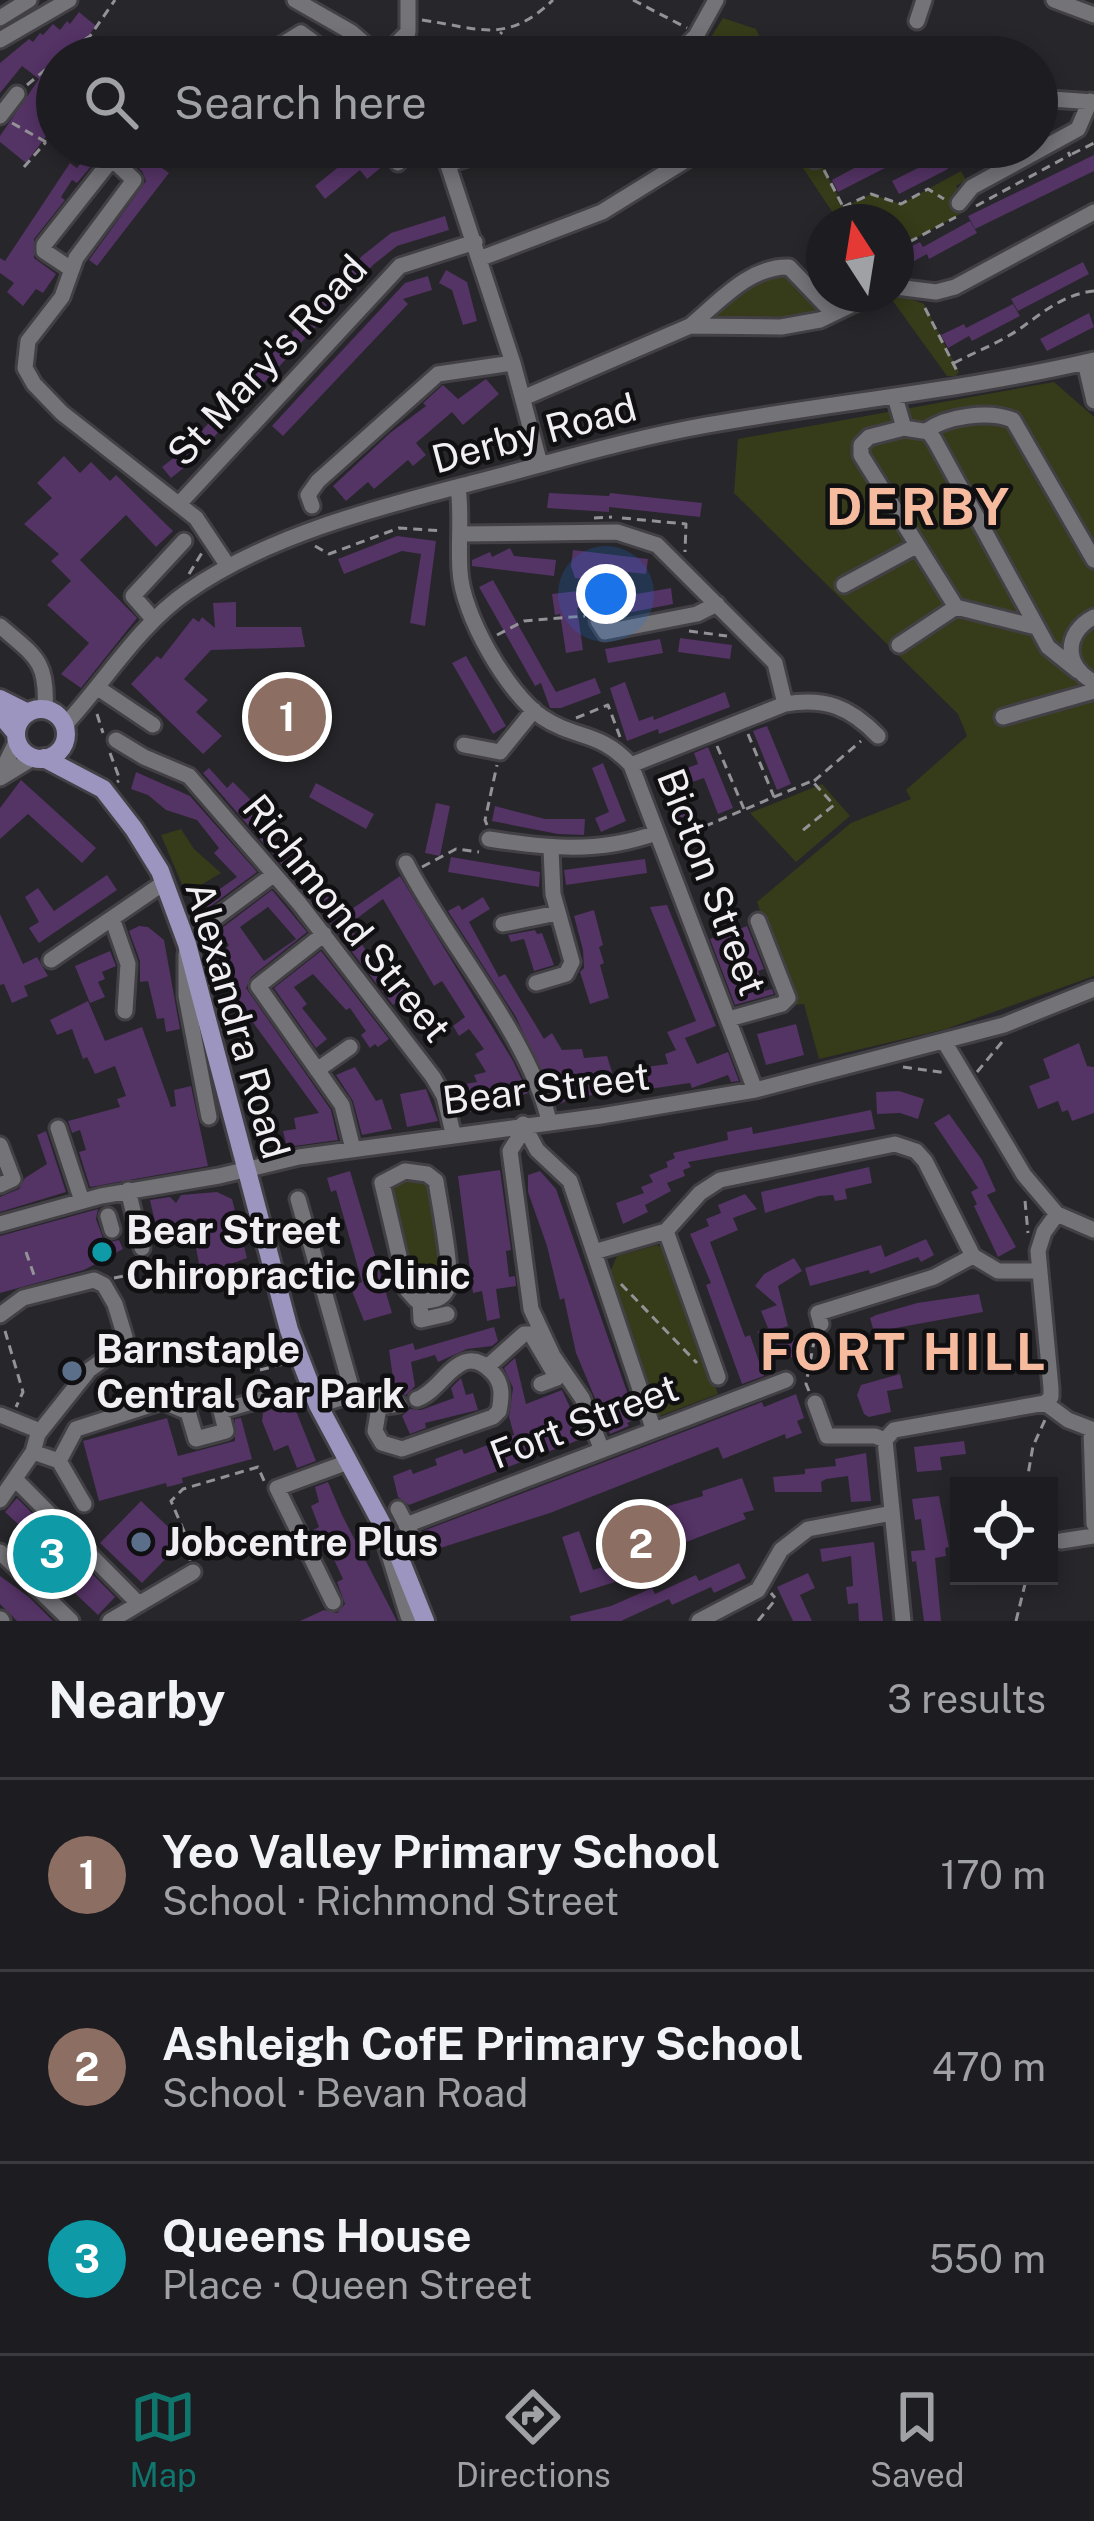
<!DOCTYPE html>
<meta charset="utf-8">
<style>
body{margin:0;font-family:"Public Sans",sans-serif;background:#2a292d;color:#f1f3f6}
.controls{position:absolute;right:36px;bottom:36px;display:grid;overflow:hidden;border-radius:0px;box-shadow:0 6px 18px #0003}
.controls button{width:108px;height:108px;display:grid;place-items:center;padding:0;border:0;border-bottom:3px solid #3b3a3e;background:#1d1c20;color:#f1f3f6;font:60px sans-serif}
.compass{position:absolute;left:806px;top:204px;width:108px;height:108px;border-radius:50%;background:#1d1c20;box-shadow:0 6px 18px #0003;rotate:348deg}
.you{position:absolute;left:606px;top:594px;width:42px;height:42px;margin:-30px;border:9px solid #fff;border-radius:50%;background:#1a73e8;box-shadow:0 0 0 18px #1a73e833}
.badge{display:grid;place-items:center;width:78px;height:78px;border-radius:50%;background:#0f766e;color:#fff;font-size:39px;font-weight:700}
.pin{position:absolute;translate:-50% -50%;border:6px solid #fff;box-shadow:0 3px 12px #0006}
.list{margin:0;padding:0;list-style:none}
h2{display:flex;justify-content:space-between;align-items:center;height:156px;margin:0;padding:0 48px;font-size:51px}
h2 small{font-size:39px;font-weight:400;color:#a0a1a5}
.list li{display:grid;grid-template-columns:78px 1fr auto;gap:36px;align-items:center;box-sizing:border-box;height:192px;padding:0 48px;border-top:3px solid #3b3a3e}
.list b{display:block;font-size:45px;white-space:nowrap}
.list p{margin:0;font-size:39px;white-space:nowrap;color:#a0a1a5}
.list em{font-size:39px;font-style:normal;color:#a0a1a5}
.icon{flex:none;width:66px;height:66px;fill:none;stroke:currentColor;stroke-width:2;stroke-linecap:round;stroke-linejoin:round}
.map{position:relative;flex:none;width:1094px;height:1621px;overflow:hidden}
.search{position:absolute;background:#1d1c20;box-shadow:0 6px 18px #0003;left:36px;right:36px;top:36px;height:132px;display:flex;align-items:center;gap:30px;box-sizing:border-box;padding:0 42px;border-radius:66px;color:#a0a1a5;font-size:45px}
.sheet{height:732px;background:#1d1c20}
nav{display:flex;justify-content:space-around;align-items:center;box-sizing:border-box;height:168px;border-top:3px solid #3b3a3e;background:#1d1c20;font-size:33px;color:#a0a1a5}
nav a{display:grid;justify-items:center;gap:6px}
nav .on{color:#0f766e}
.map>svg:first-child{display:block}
.green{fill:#363c19}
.building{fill:#543365;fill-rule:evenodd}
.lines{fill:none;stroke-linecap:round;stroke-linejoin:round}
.minor-casing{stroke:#424044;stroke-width:21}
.major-casing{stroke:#424044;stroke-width:24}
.path{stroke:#939296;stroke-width:3;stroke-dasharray:9 6;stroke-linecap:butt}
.minor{stroke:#747378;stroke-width:15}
.major{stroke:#9b95bf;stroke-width:18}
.culture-dot{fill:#0f9aa8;stroke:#100f11;stroke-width:4.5}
.service-dot{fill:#5c6f8a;stroke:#100f11;stroke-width:4.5}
.labels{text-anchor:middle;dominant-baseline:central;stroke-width:9;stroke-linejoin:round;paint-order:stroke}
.street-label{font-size:39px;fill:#f1eff3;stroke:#100f11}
.poi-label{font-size:39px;font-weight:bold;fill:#f1eff3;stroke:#100f11;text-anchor:start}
.district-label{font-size:51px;font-weight:bold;letter-spacing:3px;fill:#f6ba9e;stroke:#100f11}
</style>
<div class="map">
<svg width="1094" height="1621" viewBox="0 0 1094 1621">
<rect width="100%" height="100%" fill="#27262a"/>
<path class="green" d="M723,18L756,29L769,57H725L711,37Z
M789,147H799L813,170L822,166L844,207L871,194L901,204L961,171L966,180L956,186L959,191L952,204L964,212L896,249V222H839Z
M788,267L833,313L820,320L691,326L744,281Z
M903,296L924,304L959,372L956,376H947L890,297Z
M1054,382L1094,417V976L946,1029L819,1059L804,1004L794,1005L757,902L851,823L911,799L906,790L967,736L958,714L734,493L738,439Z
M822,784L850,816L796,862L750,813Z
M181,829L194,849L221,873L186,894L161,835Z
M427,1174L448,1288L416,1300L383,1200L390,1176Z
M657,1245L669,1251L718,1394L657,1417L608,1277L617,1256Z"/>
<path class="building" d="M79,12L96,26L78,48L89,57H57V122L26,163L0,142V136L39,79L22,66L0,93V63L29,39L33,42L40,33L43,35L53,24L60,30L67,21L70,24Z
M93,147H132L169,173L97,266L89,260L146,181L142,171L119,150L104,151L77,183L72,180L61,197L65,200L34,239V258L56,274L43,293L36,289L23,306L7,292L14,283L0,273V258L5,261L70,163L77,168Z
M340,147H369L384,165L367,179L360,170L325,199L315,186L347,160Z
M880,154L887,167L838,192L832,180Z
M1094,155V171L975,229L968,216Z
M942,156L948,169L899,194L892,181Z
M445,216L449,230L397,246L373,265L190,463L171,478L162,467L185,449L362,256L391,233Z
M970,221L977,233L929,259L927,254L905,266L898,253L920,242L923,247Z
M1083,262L1089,274L1018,311L1011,299Z
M446,270L467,282L477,321L463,325L452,290L439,283Z
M428,276L432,290L403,299L408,304L283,436L272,426L294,402L405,283Z
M1013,304L1020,316L972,341L969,336L948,348L941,335L964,324L966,328Z
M1089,313L1094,327L1047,351L1040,339Z
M486,379L499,394L463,425L452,412L416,443L426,455L413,466L408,460L374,489L368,482L346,501L333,486L390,433L426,406L423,403L443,385L458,399Z
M64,456L80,473L91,462L110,481L116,475L173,531L156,547L126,515L80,560L137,618L81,688L61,674L89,643L47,605L71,581L51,561L59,554L24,524L52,498L37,483Z
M549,493L609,496L610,493L702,503L700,517L609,507V512L547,508Z
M397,536L436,541L425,626L410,623L421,554L402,551L344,574L338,559Z
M510,548L514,556L556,560L554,576L472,566V560L490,552L492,557Z
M573,550L648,559L646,574L600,569L602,581L575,578L571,566Z
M493,580L556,692L595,678L601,693L561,708H550L541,683L535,686L479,587Z
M604,588L606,603L577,608L583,650L566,653L560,614L555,615L552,594Z
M671,588L673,604L617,615L614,598Z
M236,602V627H301L305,647L211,650L184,679L208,700L196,712L222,736L203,754L131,684L157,656L161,659L193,618L199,622L202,617L215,628L213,603Z
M680,638L732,645L730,659L678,652Z
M660,639L663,653L608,663L605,649Z
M466,656L506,726L493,734L452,663Z
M625,682L639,721L653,716L654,720L725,692L730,707L659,734L658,729L627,741L610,688Z
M767,726L791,784L777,790L753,731Z
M708,747L733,808L718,814L704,778L677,787L688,822L674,826L657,779L698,764L694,753Z
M603,763L626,821L601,832L595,818L609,812L592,768Z
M209,768L227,788L233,782L247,796L255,805L249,812L283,848L290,842L298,851L291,858L311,880L318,874L326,884L322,888L343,915L400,876L513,1061L528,1093L521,1096L523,1105L460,1113L452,1086L477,1082L474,1075L486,1072L475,1054L484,1049L469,1029L459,1036L453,1026L465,1017L442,981L434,986L383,899L348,925L390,984L397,989L405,984L411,992L393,1005L308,895L203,773Z
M136,772L190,796L257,872L208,908L201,902L237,877L214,853L219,848L197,820L166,810L148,795L131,789Z
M21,780L96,848L82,863L28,814L0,839V808Z
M316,783L374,814L366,829L309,797Z
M436,803L450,806L440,856L425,853Z
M495,806L545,819H585L584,835L558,834L492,821Z
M451,857L540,872L539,887L448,872Z
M645,859L647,873L566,885L564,870Z
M107,875L117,890L39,943L29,928L39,922L25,897L38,888L54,911Z
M272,890L307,932L251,977L246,988L331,1110L338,1140L287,1147L283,1131L296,1129L294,1118L319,1113L241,1006L231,1012L225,1003L234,997L212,966L229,945L218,931ZM268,907L296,939L264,961L240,927Z
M483,897L490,909L469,922L499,977L505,974L544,1039L552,1033L562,1050L582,1049L584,1058L607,1056L618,1091L574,1098L557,1105L516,1017L448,911L459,905L462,910Z
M727,900L739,929L747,926L764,969L758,971L765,991L772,989L774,994L735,1005L710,939L718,936L707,908Z
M667,905L716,1026L685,1038L697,1064L728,1052L739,1081L731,1082L728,1075L692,1088L690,1083L642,1090L639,1068L668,1064L665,1054L676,1050L667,1032L696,1021L650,907Z
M594,910L603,945L599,947L604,963L600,965L609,998L590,1004L580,972L584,968L583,950L574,916Z
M0,914L23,964L37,957L48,976L24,986L28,996L12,1003L4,984L0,985Z
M139,926L148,927L164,940L180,1029L166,1032L164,1018L157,1019L148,981L140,982V961L129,931Z
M535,930L537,934L542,933L554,965L534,971L524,939L511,942L508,935Z
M110,951L116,966L102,972L105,979L98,982L105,997L90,1003L75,966Z
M321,951L389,1039L378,1047L375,1044L370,1048L361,1035L366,1031L363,1027L350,1008L346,1010L313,974L294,987L307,1004L302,1008L327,1039L316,1048L274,988Z
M88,1001L105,1041L142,1027L171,1107L176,1106L174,1090L191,1086L208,1166L90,1187L79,1152L86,1150L80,1130L72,1133L68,1121L120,1107L117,1099L126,1096L115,1066L95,1074L87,1057L83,1059L72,1029L57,1035L50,1020Z
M796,1024L804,1055L766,1065L757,1034Z
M1079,1043L1087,1066L1094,1067V1113L1072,1121L1068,1110L1062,1112L1058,1101L1038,1109L1029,1086L1050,1078L1043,1059Z
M355,1067L376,1101L382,1099L392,1129L362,1135L353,1101L336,1075Z
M426,1089L438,1121L407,1127L400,1094Z
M899,1091L924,1099L918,1119L900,1113L877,1114L876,1092Z
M871,1110L875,1129L688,1162L691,1167L683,1170L685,1176L667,1183L671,1191L645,1205L648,1212L623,1224L616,1203L644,1193L641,1187L653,1182L649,1175L668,1167L666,1162L675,1158L673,1153L728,1140L727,1132L752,1127L753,1134Z
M949,1114L982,1160L996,1191L987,1195L1016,1247L998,1257L974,1206L977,1204L971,1192L978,1188L934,1123Z
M46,1131L66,1192L0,1212V1197L19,1189L25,1178L47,1164L37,1135Z
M869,1167L872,1183L845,1189L847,1199L835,1201L833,1195L819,1196L765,1213L761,1192Z
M500,1170L511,1250L506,1251L509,1277L515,1276L516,1286L496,1289L500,1318L487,1321L482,1291L473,1293L458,1176Z
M350,1171L392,1313L364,1321L350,1286L362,1282L336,1190L331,1192L327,1178Z
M540,1171L556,1189L632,1406L629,1407L634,1420L627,1423L629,1426L610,1434L576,1353L564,1298L560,1300L547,1246L528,1192V1175Z
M217,1192L232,1199L247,1258L201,1275L191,1220L157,1232L150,1200L170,1197L176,1203L181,1195Z
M745,1194L757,1209L733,1218L738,1230L710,1242L745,1337L750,1335L764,1376L742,1384L706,1285L711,1283L690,1234L709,1226L706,1219L721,1213L718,1205Z
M98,1209L96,1219L103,1238L110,1242L119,1240L123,1249L84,1270L0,1293V1236Z
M926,1239L934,1255L921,1262L918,1257L870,1274L869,1270L810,1286L805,1268L881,1245L885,1257Z
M794,1258L802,1271L778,1286L788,1326L779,1329L807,1350L798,1362L757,1332L768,1328L761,1311L777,1305L755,1286L764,1274Z
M979,1294L983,1312L874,1332L870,1318L876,1315L917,1303Z
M494,1327L498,1341L492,1346L467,1349L438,1362L435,1355L411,1362L415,1386L406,1395L395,1392L389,1350L413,1343L415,1350Z
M515,1358L526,1404L562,1390L584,1438L409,1505L398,1497L393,1476L411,1469L413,1474L437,1465L435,1459L462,1449L464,1454L514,1435L509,1417L513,1388L504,1368Z
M900,1374L903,1388L887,1391L891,1412L869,1417L864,1414L857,1395L861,1385Z
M461,1378L466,1395L473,1393L478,1410L425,1423L426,1428L410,1434L402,1416L410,1409L421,1410L454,1398L451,1388Z
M796,1394L804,1418L797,1421L802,1433L786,1439L785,1434L723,1459L718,1447L550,1513L434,1550L423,1531L762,1402L764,1407Z
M290,1396L316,1461L297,1468L288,1445L274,1451L262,1421L263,1413L272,1409L274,1401Z
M167,1418L178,1456L235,1441V1419L241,1418L252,1459L182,1478L183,1483L167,1487L166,1483L99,1501L83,1441Z
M964,1441L966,1454L940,1457L942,1470L917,1472L914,1447Z
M866,1453L871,1501L851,1502L848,1476L826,1479L821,1482L822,1492H775L773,1477L805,1474V1469L836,1466L835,1459Z
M742,1478L754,1510L743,1513L746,1519L681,1544L685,1560L580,1593L562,1537L579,1531L593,1570L615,1563L613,1555L625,1551L618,1524L624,1523L621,1515L643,1508L644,1513L703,1496L702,1491Z
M328,1482L342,1515L397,1621H300L324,1610L337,1613L345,1604L337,1582L343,1579L331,1553L327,1556L313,1530L319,1527L311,1506L319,1502L315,1487Z
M939,1496L949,1547L945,1548L946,1556L935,1558L941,1621H924L916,1561L912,1562L911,1551L925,1550L921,1519L915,1520L912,1499Z
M17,1498L115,1597L98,1615L27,1548L35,1540L5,1512Z
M141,1501L183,1541L142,1583L100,1543Z
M874,1542L883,1621H859L858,1603L848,1604L846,1587L853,1586L851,1556L822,1562L820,1549Z
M739,1563L746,1578L714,1593L711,1587L672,1605L669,1599L621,1621H571L570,1616L611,1606L652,1588L655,1594L696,1575L699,1581Z
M808,1573L815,1588L800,1595L812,1621H793L777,1587Z
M0,1576L29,1597L53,1621H17L0,1604Z"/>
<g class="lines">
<g class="minor-casing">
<path id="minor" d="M295,0L351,32L380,57
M1054,0L1094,15
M0,18L29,0
M917,21L924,0
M0,40L69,0
M591,56V57
M262,57L301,33L334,57
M383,57L408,32V0
M674,57L696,36L716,0
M1037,98L1094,102
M0,116L17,94
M388,147L398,163
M442,147L513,363L540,464
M809,147L815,160
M449,164L500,147
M959,203L972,187L1078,129L1090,101
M479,259L602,212L707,147
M71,269L44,251V245L112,159L134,180L76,258L62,297L28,341L25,368L34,384L62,413L196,518L228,566
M896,287L936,292L955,287L1094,212
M690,326C719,302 749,266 789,267L833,313
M1085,362L1094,401
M895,397L904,428L929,432L935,441L1048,647L1078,671
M523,398L690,326L781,327L820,320L874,294
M904,428L869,437L861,445V455L956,607L1036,627
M926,431C947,416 989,410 1013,420L1094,560
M458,487C462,516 458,543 460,571C462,614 507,693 542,717C576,740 599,730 631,765L755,1090
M179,504L400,266L475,242
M312,506L308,495L318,481L438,374L513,363
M462,534L617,532L657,545L775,663L785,704L631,765
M844,585L916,546
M1094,617C1063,633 1064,667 1094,682
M154,620L133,596L184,541
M598,621L605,632L697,614L717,604
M0,626C35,656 48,661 45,709
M899,645L956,607
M98,688L153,725
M785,704C825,697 850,707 878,736
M1003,717L1094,691
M64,726C105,682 138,626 187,592C270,534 380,507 476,482C553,462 628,439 707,425C836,402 966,390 1094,360
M116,740L144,757L189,776L299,903L433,1077L444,1096L453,1133
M464,745L500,752L534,710
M0,775L17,740
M0,778L33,758
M489,839C548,848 598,854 656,833
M406,863C447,943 529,1036 549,1121
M198,914L203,927L273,875
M112,918L128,964L125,1011
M503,924L557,913
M324,934L258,986L342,1105L353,1149
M186,954V996L209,1117
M51,960L165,882
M536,983L566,974L572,962L553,894L551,849
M729,1019L782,1004L788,998L758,921
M945,1043L1024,1175L1057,1214L1044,1232L1038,1251L1051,1388V1397L1045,1403
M317,1070L350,1047
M523,1124L537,1150L570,1181L653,1428
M58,1128L82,1201
M524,1129L510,1151L531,1309L553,1356L582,1398L601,1448
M0,1145L13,1179L0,1185
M405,1171L427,1174L436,1181C439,1202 453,1271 448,1287C443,1301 429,1302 416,1300L407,1290L382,1183Z
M128,1190L142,1248
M298,1199L353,1394
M1057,1214L1094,1230
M108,1216L112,1230
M0,1224L101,1196L219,1176L299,1157L601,1116L755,1090L1004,1025L1094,989
M666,1231L718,1377
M594,1252L666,1231L700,1193L720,1180L895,1144L916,1151L925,1161L973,1256
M420,1301L421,1320L447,1314
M0,1315L23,1298L94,1280L104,1285L115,1304L125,1337L120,1348L89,1370L38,1434L33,1452L0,1500
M821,1324L818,1313L934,1277L973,1256L998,1271H1040
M487,1367L524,1334H531L557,1378L541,1384
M162,1401L188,1412L196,1439L226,1431L221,1411L262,1399
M815,1403L827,1436H875L885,1440L894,1430L1045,1403
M1045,1403L1068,1420L1094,1430
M399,1404L379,1407L375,1431L382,1443L402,1449L493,1417L499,1411C502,1396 503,1383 492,1372C460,1338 442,1392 417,1399
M318,1405L357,1393L379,1407
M0,1415L35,1429L38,1434
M1091,1429L1094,1524
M885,1440L903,1621
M33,1452L59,1461L84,1504
M59,1461L76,1429L191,1392
M15,1479L139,1604
M398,1509L418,1547
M406,1525L786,1380
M1061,1541L1094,1536
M391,1542L387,1548L408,1616L415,1621
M0,1552L71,1621
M333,1602L277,1488L348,1462
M1,1619L2,1621
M110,1621L193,1572
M699,1621L758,1590L781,1550L808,1529L892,1513"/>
</g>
<g class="major-casing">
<path id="major" d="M0,699L28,713
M16 734a25 25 0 1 1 50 0a25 25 0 1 1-50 0Z
M0,714L16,733
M44,758L103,789L134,829L160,871L187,944L289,1330L318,1405L398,1554L425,1621"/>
</g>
<path class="path" d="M633,0L687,28
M422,20C479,28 506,45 553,0
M712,40L741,57
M60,57L90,36L115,0
M481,57L502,32
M27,85L57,60
M12,123L46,142L57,128
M1072,154L1094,143
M24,167L45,143
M824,170L851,222
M976,206L1070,155L1068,152
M843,207L871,194L901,204L928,189L944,199
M896,249L956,217
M925,308L958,373
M954,363C977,351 1004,341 1025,325C1047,309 1066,294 1094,291
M594,518L612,517
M622,518L686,524L685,552
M315,546L329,554L399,528L443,531
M189,574L203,551
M689,631L727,636
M497,635L524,621L585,616
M97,714L103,733
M576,718L608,705L620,737
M748,734L774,797
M717,746L744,809
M110,753L120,780L117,782
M814,781L861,741
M487,825L485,820L497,765
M677,838L812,781L834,805L802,831
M422,867L456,849L479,852
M903,1067L947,1073
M977,1072L1002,1042
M1025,1201L1028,1233
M26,1252L34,1275
M114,1278L159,1269
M621,1284L697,1363
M5,1331L23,1392L16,1407
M133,1351L151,1345
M260,1370L287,1363
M809,1391L806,1384L815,1336
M1026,1486L1033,1446L1045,1420
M190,1561L189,1543L171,1501L183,1489L258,1467L265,1483
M758,1621L776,1599L771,1593
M1016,1621L1027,1576"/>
<use href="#minor" class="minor"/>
<use href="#major" class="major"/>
</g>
<circle class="culture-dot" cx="102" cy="1252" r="12"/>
<g class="service-dot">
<circle cx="72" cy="1371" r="12"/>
<circle cx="141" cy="1542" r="12"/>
</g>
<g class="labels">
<g class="street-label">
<text transform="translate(267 360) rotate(-47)">St Mary's Road</text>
<text transform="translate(534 433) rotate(-15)">Derby Road</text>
<text transform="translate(712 882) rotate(69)">Bicton Street</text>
<text transform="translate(347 918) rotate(51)">Richmond Street</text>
<text transform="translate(238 1020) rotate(74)">Alexandra Road</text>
<text transform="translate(546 1088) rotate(-7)">Bear Street</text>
<text transform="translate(584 1421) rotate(-21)">Fort Street</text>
</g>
<g class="poi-label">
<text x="126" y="1230">Bear Street<tspan x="126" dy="45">Chiropractic Clinic</tspan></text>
<text x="96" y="1349">Barnstaple<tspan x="96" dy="45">Central Car Park</tspan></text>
<text x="165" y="1542">Jobcentre Plus</text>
</g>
<g class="district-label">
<text x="919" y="506">DERBY</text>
<text x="904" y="1351">FORT HILL</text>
</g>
</g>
</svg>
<div class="controls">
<button><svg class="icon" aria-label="locate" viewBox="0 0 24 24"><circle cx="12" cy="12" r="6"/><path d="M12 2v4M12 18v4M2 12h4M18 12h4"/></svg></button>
</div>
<svg class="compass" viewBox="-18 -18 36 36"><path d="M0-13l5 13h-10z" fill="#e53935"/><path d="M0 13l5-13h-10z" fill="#a0a1a5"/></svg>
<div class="you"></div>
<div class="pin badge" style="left:287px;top:717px;background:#8d6e63">1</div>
<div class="pin badge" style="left:641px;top:1544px;background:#8d6e63">2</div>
<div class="pin badge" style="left:52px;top:1554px;background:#0f9aa8">3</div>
<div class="search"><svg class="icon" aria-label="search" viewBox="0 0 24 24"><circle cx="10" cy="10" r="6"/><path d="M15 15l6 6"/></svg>Search here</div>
</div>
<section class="sheet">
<h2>Nearby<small>3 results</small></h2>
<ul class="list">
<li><span class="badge" style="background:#8d6e63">1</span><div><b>Yeo Valley Primary School</b><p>School · Richmond Street</p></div><em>170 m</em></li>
<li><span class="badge" style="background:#8d6e63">2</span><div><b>Ashleigh CofE Primary School</b><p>School · Bevan Road</p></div><em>470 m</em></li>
<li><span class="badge" style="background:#0f9aa8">3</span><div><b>Queens House</b><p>Place · Queen Street</p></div><em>550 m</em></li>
</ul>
</section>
<nav>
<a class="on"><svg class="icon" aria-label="map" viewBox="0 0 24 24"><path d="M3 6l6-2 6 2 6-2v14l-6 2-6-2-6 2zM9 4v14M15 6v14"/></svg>Map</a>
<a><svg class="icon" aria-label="directions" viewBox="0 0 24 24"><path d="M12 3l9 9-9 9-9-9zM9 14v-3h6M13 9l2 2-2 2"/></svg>Directions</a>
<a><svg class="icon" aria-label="saved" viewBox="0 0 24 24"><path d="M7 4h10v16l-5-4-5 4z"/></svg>Saved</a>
</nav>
